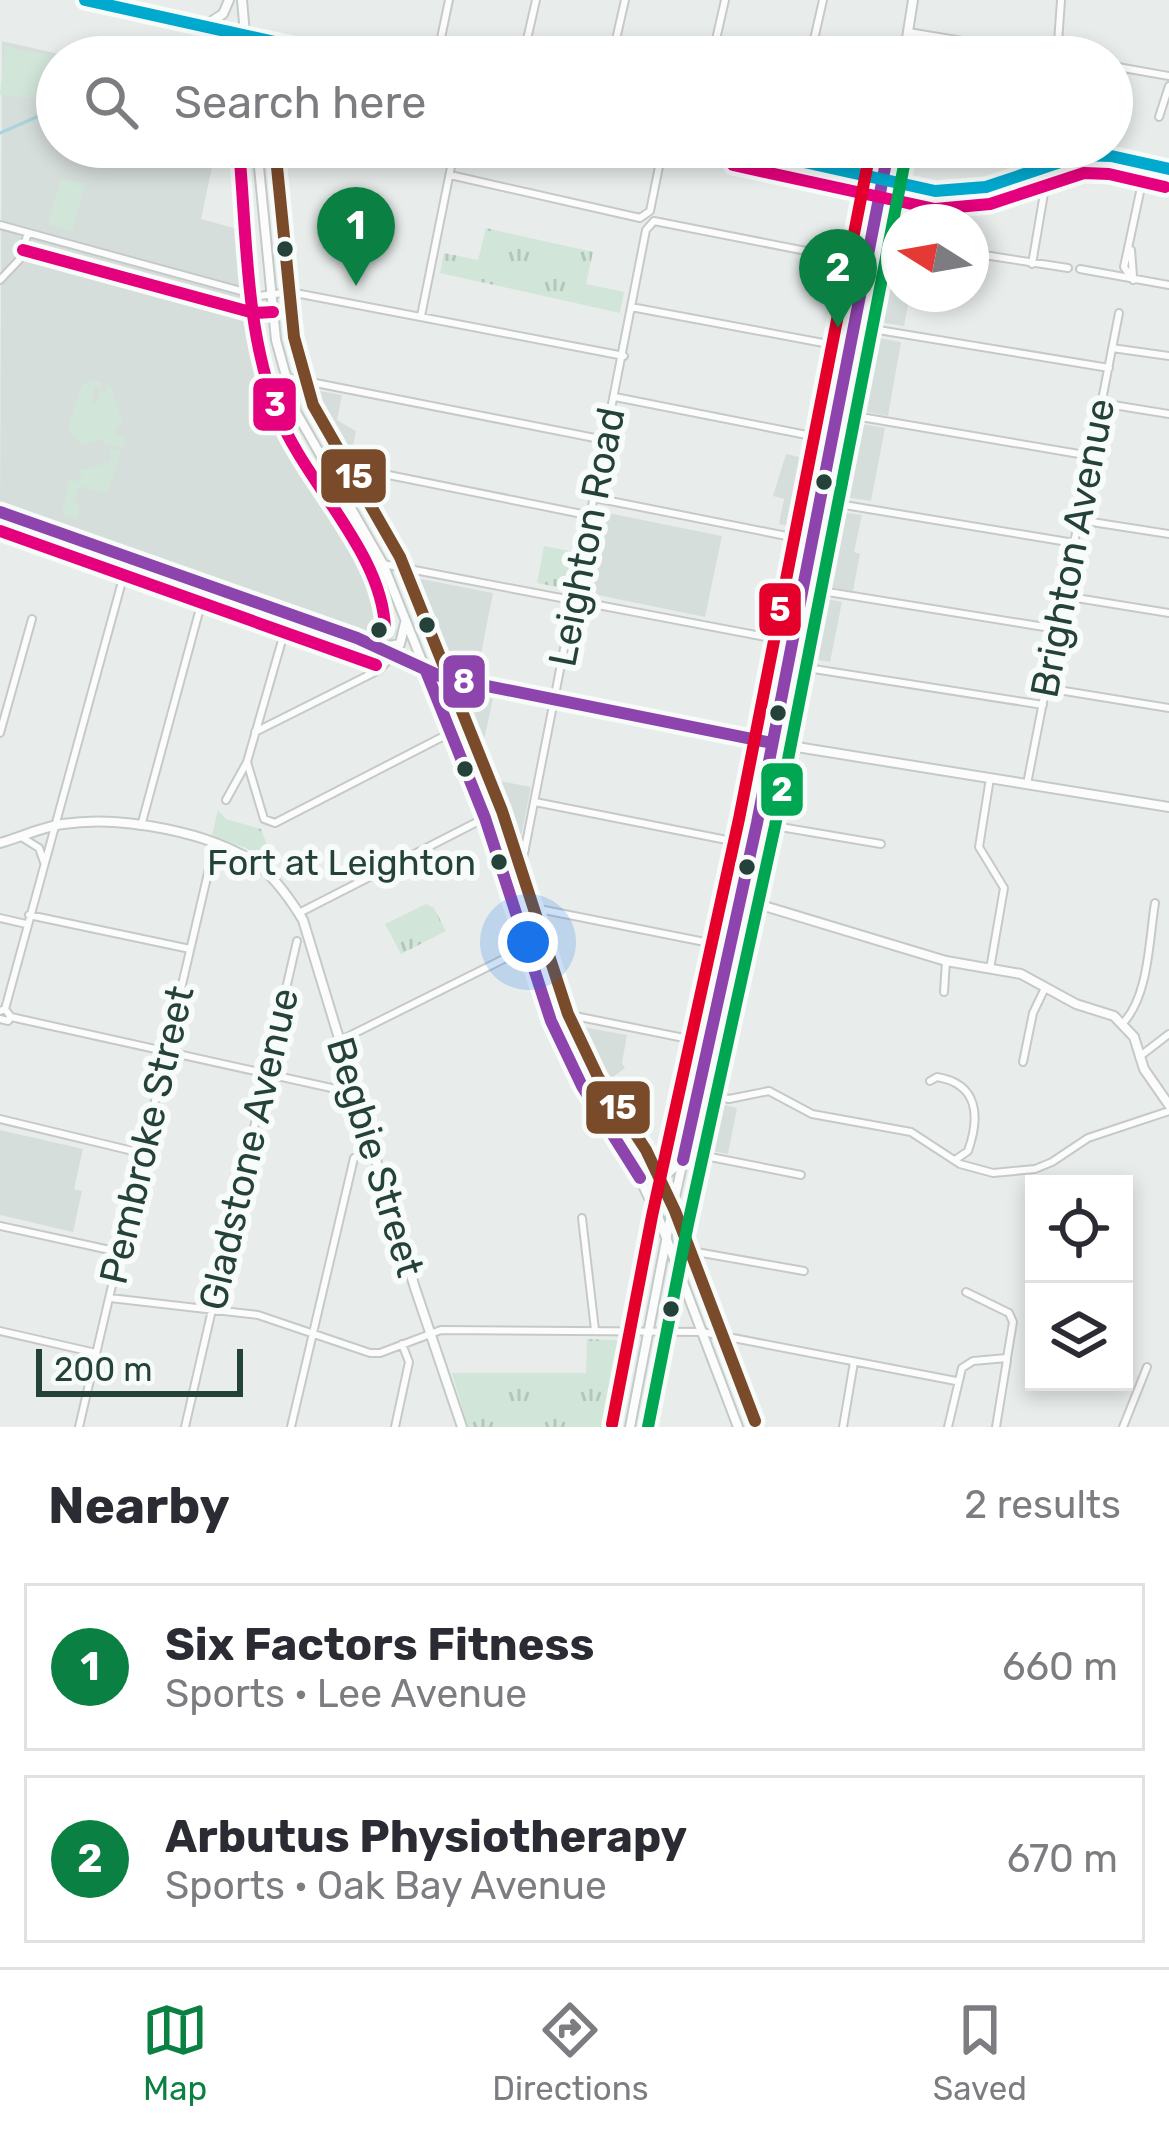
<!DOCTYPE html>
<meta charset="utf-8">
<style>
body{margin:0;font-family:Rubik,sans-serif;background:#f2f2f3;color:#2b2b33}
.controls{position:absolute;right:36px;bottom:36px;display:grid;overflow:hidden;border-radius:0px;box-shadow:0 6px 18px #0003}
.controls button{width:108px;height:108px;display:grid;place-items:center;padding:0;border:0;border-bottom:3px solid #e1e1e2;background:#fff;color:#2b2b33;font:60px sans-serif}
.compass{position:absolute;left:881px;top:204px;width:108px;height:108px;border-radius:50%;background:#fff;box-shadow:0 6px 18px #0003;rotate:281deg}
.scale{position:absolute;left:36px;bottom:30px;width:207px;box-sizing:border-box;padding-left:12px;border:6px solid #24423a;border-top:0;font-size:33px;line-height:42px;white-space:nowrap;color:#24423a;-webkit-text-stroke:9px #f7fbf9;paint-order:stroke}
.you{position:absolute;left:528px;top:942px;width:42px;height:42px;margin:-30px;border:9px solid #fff;border-radius:50%;background:#1a73e8;box-shadow:0 0 0 18px #1a73e833}
.badge{display:grid;place-items:center;width:78px;height:78px;border-radius:50%;background:#0b8043;color:#fff;font-size:39px;font-weight:700}
.pin{position:absolute;translate:-50% -99px;filter:drop-shadow(0 3px 6px #0008)}
.pin::after{content:'';position:absolute;top:63px;width:42px;height:36px;background:inherit;clip-path:polygon(0 0,100% 0,50% 100%)}
.list{margin:0;padding:0;list-style:none}
h2{display:flex;justify-content:space-between;align-items:center;height:156px;margin:0;padding:0 48px;font-size:51px}
h2 small{font-size:39px;font-weight:400;color:#7c7c81}
.list li{display:grid;grid-template-columns:78px 1fr auto;gap:36px;align-items:center;box-sizing:border-box;height:168px;margin:0 24px 24px;padding:0 24px;border:3px solid #e1e1e2;border-radius:0px}
.list b{display:block;font-size:45px;white-space:nowrap}
.list p{margin:0;font-size:39px;white-space:nowrap;color:#7c7c81}
.list em{font-size:39px;font-style:normal;color:#7c7c81}
.icon{flex:none;width:66px;height:66px;fill:none;stroke:currentColor;stroke-width:2;stroke-linecap:round;stroke-linejoin:round}
.map{position:relative;flex:none;width:1169px;height:1427px;overflow:hidden}
.search{position:absolute;background:#fff;box-shadow:0 6px 18px #0003;left:36px;right:36px;top:36px;height:132px;display:flex;align-items:center;gap:30px;box-sizing:border-box;padding:0 42px;border-radius:66px;color:#7c7c81;font-size:45px}
.sheet{height:540px;background:#fff}
nav{display:flex;justify-content:space-around;align-items:center;box-sizing:border-box;height:168px;border-top:3px solid #e1e1e2;background:#fff;font-size:33px;color:#7c7c81}
nav a{display:grid;justify-items:center;gap:6px}
nav .on{color:#0b8043}
.map>svg:first-child{display:block}
.built{fill:#d6dedb}
.green{fill:#d1e6d8}
.park{fill:url(#park-tufts)}
.lines{fill:none;stroke-linecap:round;stroke-linejoin:round}
.stream{stroke:#a9d4db;stroke-width:3}
.minor-casing{stroke:#c5cac8;stroke-width:10}
.tertiary-casing{stroke:#c5cac8;stroke-width:12}
.secondary-casing{stroke:#c3cbc8;stroke-width:12}
.minor{stroke:#fcfcfc;stroke-width:6}
.tertiary{stroke:#fcfcfc;stroke-width:8}
.secondary{stroke:#fcfcfc;stroke-width:8}
.bus-1-casing{stroke:#f7fbf9;stroke-width:21}
.bus-2-casing{stroke:#f7fbf9;stroke-width:21}
.bus-3-casing{stroke:#f7fbf9;stroke-width:21}
.bus-4-casing{stroke:#f7fbf9;stroke-width:21}
.bus-5-casing{stroke:#f7fbf9;stroke-width:21}
.bus-6-casing{stroke:#f7fbf9;stroke-width:21}
.bus-1{stroke:#8e44ad;stroke-width:12}
.bus-2{stroke:#e5007d;stroke-width:12}
.bus-3{stroke:#7a4b2a;stroke-width:12}
.bus-4{stroke:#00a9ce;stroke-width:12}
.bus-5{stroke:#00a651;stroke-width:12}
.bus-6{stroke:#e4002b;stroke-width:12}
.bus-dot{fill:#24423a;stroke:#f7fbf9;stroke-width:4.5}
.labels{text-anchor:middle;dominant-baseline:central;stroke-width:12;stroke-linejoin:round;paint-order:stroke}
.bus-label{font-size:36px;fill:#24423a;stroke:#f7fbf9;text-anchor:end}
.street-label{font-size:39px;fill:#24423a;stroke:#f7fbf9}
.line-badge{stroke:#f7fbf9;stroke-width:4.5}
.badge-label{font-size:33px;text-anchor:middle;font-weight:bold;fill:#fff}
</style>
<div class="map">
<svg width="1169" height="1427" viewBox="0 0 1169 1427">
<defs>
<pattern id="park-tufts" width="24" height="20" patternUnits="userSpaceOnUse" patternTransform="scale(3)"><rect width="24" height="20" fill="#d1e6d8"/><path d="M3 7l-1-3M5 7V3M7 7l1-3M15 17l-1-3M17 17v-4M19 17l1-3" fill="none" stroke="#b3c6ba"/></pattern>
</defs>
<rect width="100%" height="100%" fill="#e8edeb"/>
<path class="built" d="M2,41L72,57H57V147H169L214,158L201,219L252,233L274,390L304,458L348,521L367,559L397,632L391,641L0,507Z
M876,266L899,270V294H910L904,326L865,320Z
M862,335L901,342L888,416L848,408Z
M303,388L342,395L337,420L356,431L350,462L331,458L298,395Z
M845,421L885,428L871,501L831,495Z
M786,454L818,461L805,529L779,524L784,499L773,496Z
M827,510L862,515L854,552L860,554L853,591L813,584Z
M598,511L722,536L705,617L583,592Z
M406,576L493,593L477,675L439,668L403,581Z
M811,596L842,602L830,662L799,657Z
M455,692L493,699L484,740L467,737L451,698Z
M480,777L531,787L520,842L501,839Z
M572,1025L627,1035L622,1063L625,1068L600,1087L569,1030Z
M706,1101L737,1108L728,1154L695,1148Z
M0,1130L83,1149L74,1189L82,1191L73,1232L0,1215Z"/>
<path class="green" d="M5,46L57,58V91L46,99L0,95Z
M61,178L85,184L72,231L48,224Z
M93,380L103,383L101,388L94,386L92,404H96L101,391L107,393V384L111,386L123,425L119,424L114,434L126,438L123,448L104,443L103,439L82,445L68,428L82,385Z
M110,449L121,452L107,494L80,486L74,502L80,505L76,519L62,514L69,479L75,482L82,478L78,471L111,462Z"/>
<path class="park" d="M486,228L593,252L586,284L624,292L620,313L440,273L444,253L478,260Z
M544,546L576,552L569,589L537,583Z
M218,810L226,819L261,829L276,869L246,848L212,835Z
M426,904L434,908L446,931L401,954L385,924Z
M587,1339L637,1341L620,1427H468L452,1373H586Z"/>
<g class="lines">
<path class="stream" d="M0,133L39,116L57,102"/>
<g class="minor-casing">
<path id="minor" d="M908,32L1060,57
M437,57L449,0
M523,57L536,0
M612,57L625,0
M712,57L725,0
M810,57L823,0
M1057,57L1061,0
M1112,66L1169,76
M1159,117L1169,86
M223,147L257,155
M788,159L791,147
M1038,168L1042,147
M450,175L640,218L650,211L663,147
M0,225L259,296L290,292L624,356
M872,236L899,241
M1131,250L1133,276
M971,253L1068,268
M1032,264L1049,164
M1080,269L1169,285
M0,280L19,260L28,233
M1133,280L1124,267L1146,164
M631,307L850,348
M421,316L455,147
M854,326L1109,368
M1112,348L1169,356
M285,377L605,440
M615,397L832,440
M1101,403L1169,414
M837,413L1091,456
M330,471L339,465L592,516
M595,498L812,541
M820,501L1074,543
M1079,520L1169,534
M383,564L792,642
M803,588L1057,629
M1064,596L1169,613
M788,665L1043,705
M1046,688L1169,708
M255,732L379,670L393,655
M0,733L32,619
M247,762L264,819L275,823L452,732
M990,778L979,847L1004,888L990,969
M1027,784L1119,313
M226,800L247,762L289,616
M535,802L752,845
M757,823L881,844
M141,826L206,586
M23,838L39,848L44,862
M494,844L525,850
M510,890L518,884L646,230L654,221L867,263
M517,912L534,908L730,947
M299,913L477,822
M29,915L190,949
M0,918L26,924
M944,992L946,961
M5,1009L129,556
M0,1011L5,1009L11,1017L8,1021L0,1019
M11,1017L354,1093
M551,1021L570,1015L709,1043
M1123,1023C1149,996 1149,939 1155,903
M339,1041L526,948
M1139,1057L1169,1034
M1023,1062L1033,1013L1045,988
M930,1081L937,1077C979,1084 980,1117 968,1151L955,1160
M698,1093L729,1099L769,1091L812,1114L911,1132L960,1164L993,1173L1035,1169L1052,1162L1088,1138L1169,1111
M0,1119L141,1153
M685,1152L801,1175
M582,1218L595,1330
M0,1226L119,1252
M673,1252L685,1250L804,1271
M110,1298L258,1315L370,1353H380L441,1330L702,1332L956,1381
M0,1331L96,1353
M79,1427L215,843
M185,1427L297,941
M291,1427L354,1158L371,1150
M395,1427L409,1362L402,1344
M843,1427L854,1362
M948,1427L962,1368L973,1361L1007,1358L1013,1322L1009,1313L966,1292
M996,1427L1007,1360
M1123,1427L1147,1367"/>
</g>
<g class="tertiary-casing">
<path id="tertiary" d="M883,181L935,191H965L1081,155L1111,156L1169,169
M741,899L946,961L1021,974L1076,1004L1114,1016L1134,1037L1144,1069L1169,1105"/>
</g>
<g class="secondary-casing">
<path id="secondary" d="M85,0L342,57
M242,0L247,57
M207,24L223,14L229,0
M904,57L913,0
M257,147L276,340L296,412L383,564L485,818L551,1021L582,1086L631,1160L659,1219L738,1427
M737,147L883,181
M0,512L357,638L442,677L772,743L1169,807
M384,647L400,644L405,623
M441,703L448,690L465,683
M0,843C21,837 42,827 63,824C120,815 216,832 262,868C278,882 292,902 303,920L415,1288L462,1427
M642,1178L660,1180L683,1160
M630,1427L670,1220L757,823L889,147"/>
</g>
<use href="#minor" class="minor"/>
<use href="#tertiary" class="tertiary"/>
<use href="#secondary" class="secondary"/>
<g class="bus-1-casing">
<path id="bus-1" d="M0,512L357,638L442,677L772,743
M426,671L485,818L551,1021L582,1086L640,1178
M683,1160L757,823L889,147"/>
</g>
<g class="bus-2-casing">
<path id="bus-2" d="M239,149C247,237 245,331 278,414C306,484 383,553 385,629L379,630
M733,165L935,209L990,204L1084,173L1109,174L1165,187
M23,250L254,313L273,312
M0,531L376,665"/>
</g>
<g class="bus-3-casing">
<path id="bus-3" d="M275,147L294,337L313,405L400,557L502,811L568,1014L598,1077L646,1150L675,1211L755,1421"/>
</g>
<g class="bus-4-casing">
<path id="bus-4" d="M85,0L342,57
M737,147L935,191L986,187L1081,155L1111,156L1169,169"/>
</g>
<g class="bus-5-casing">
<path id="bus-5" d="M648,1427L688,1224L775,826L907,150"/>
</g>
<g class="bus-6-casing">
<path id="bus-6" d="M612,1424L652,1216L739,819L871,147"/>
</g>
<use href="#bus-1" class="bus-1"/>
<use href="#bus-2" class="bus-2"/>
<use href="#bus-3" class="bus-3"/>
<use href="#bus-4" class="bus-4"/>
<use href="#bus-5" class="bus-5"/>
<use href="#bus-6" class="bus-6"/>
</g>
<g class="bus-dot">
<circle cx="285" cy="249" r="10"/>
<circle cx="824" cy="482" r="10"/>
<circle cx="427" cy="625" r="10"/>
<circle cx="379" cy="630" r="10"/>
<circle cx="778" cy="713" r="10"/>
<circle cx="465" cy="769" r="10"/>
<circle cx="499" cy="862" r="10"/>
<circle cx="747" cy="867" r="10"/>
<circle cx="671" cy="1309" r="10"/>
</g>
<g class="labels">
<g class="bus-label">
<text x="476" y="862">Fort at Leighton</text>
</g>
<g class="street-label">
<text transform="translate(587 537) rotate(-79)">Leighton Road</text>
<text transform="translate(1073 548) rotate(-79)">Brighton Avenue</text>
<text transform="translate(147 1135) rotate(-77)">Pembroke Street</text>
<text transform="translate(249 1149) rotate(-77)">Gladstone Avenue</text>
<text transform="translate(375 1157) rotate(73)">Begbie Street</text>
</g>
</g>
<g class="line-badge">
<rect x="251" y="376" width="47" height="57" rx="12" fill="#e5007d"/>
<rect x="319" y="447" width="69" height="58" rx="12" fill="#7a4b2a"/>
<rect x="757" y="581" width="46" height="57" rx="12" fill="#e4002b"/>
<rect x="441" y="653" width="46" height="57" rx="12" fill="#8e44ad"/>
<rect x="759" y="761" width="46" height="57" rx="12" fill="#00a651"/>
<rect x="584" y="1079" width="68" height="57" rx="12" fill="#7a4b2a"/>
</g>
<g class="badge-label">
<text x="275" y="416">3</text>
<text x="354" y="488">15</text>
<text x="780" y="621">5</text>
<text x="464" y="693">8</text>
<text x="782" y="801">2</text>
<text x="618" y="1119">15</text>
</g>
</svg>
<div class="controls">
<button><svg class="icon" aria-label="locate" viewBox="0 0 24 24"><circle cx="12" cy="12" r="6"/><path d="M12 2v4M12 18v4M2 12h4M18 12h4"/></svg></button>
<button><svg class="icon" aria-label="layers" viewBox="0 0 24 24"><path d="M12 4l9 5-9 5-9-5zM3 14l9 5 9-5"/></svg></button>
</div>
<svg class="compass" viewBox="-18 -18 36 36"><path d="M0-13l5 13h-10z" fill="#e53935"/><path d="M0 13l5-13h-10z" fill="#7c7c81"/></svg>
<div class="scale">200 m</div>
<div class="you"></div>
<div class="pin badge" style="left:356px;top:286px">1</div>
<div class="pin badge" style="left:838px;top:328px">2</div>
<div class="search"><svg class="icon" aria-label="search" viewBox="0 0 24 24"><circle cx="10" cy="10" r="6"/><path d="M15 15l6 6"/></svg>Search here</div>
</div>
<section class="sheet">
<h2>Nearby<small>2 results</small></h2>
<ul class="list">
<li><span class="badge">1</span><div><b>Six Factors Fitness</b><p>Sports · Lee Avenue</p></div><em>660 m</em></li>
<li><span class="badge">2</span><div><b>Arbutus Physiotherapy</b><p>Sports · Oak Bay Avenue</p></div><em>670 m</em></li>
</ul>
</section>
<nav>
<a class="on"><svg class="icon" aria-label="map" viewBox="0 0 24 24"><path d="M3 6l6-2 6 2 6-2v14l-6 2-6-2-6 2zM9 4v14M15 6v14"/></svg>Map</a>
<a><svg class="icon" aria-label="directions" viewBox="0 0 24 24"><path d="M12 3l9 9-9 9-9-9zM9 14v-3h6M13 9l2 2-2 2"/></svg>Directions</a>
<a><svg class="icon" aria-label="saved" viewBox="0 0 24 24"><path d="M7 4h10v16l-5-4-5 4z"/></svg>Saved</a>
</nav>
